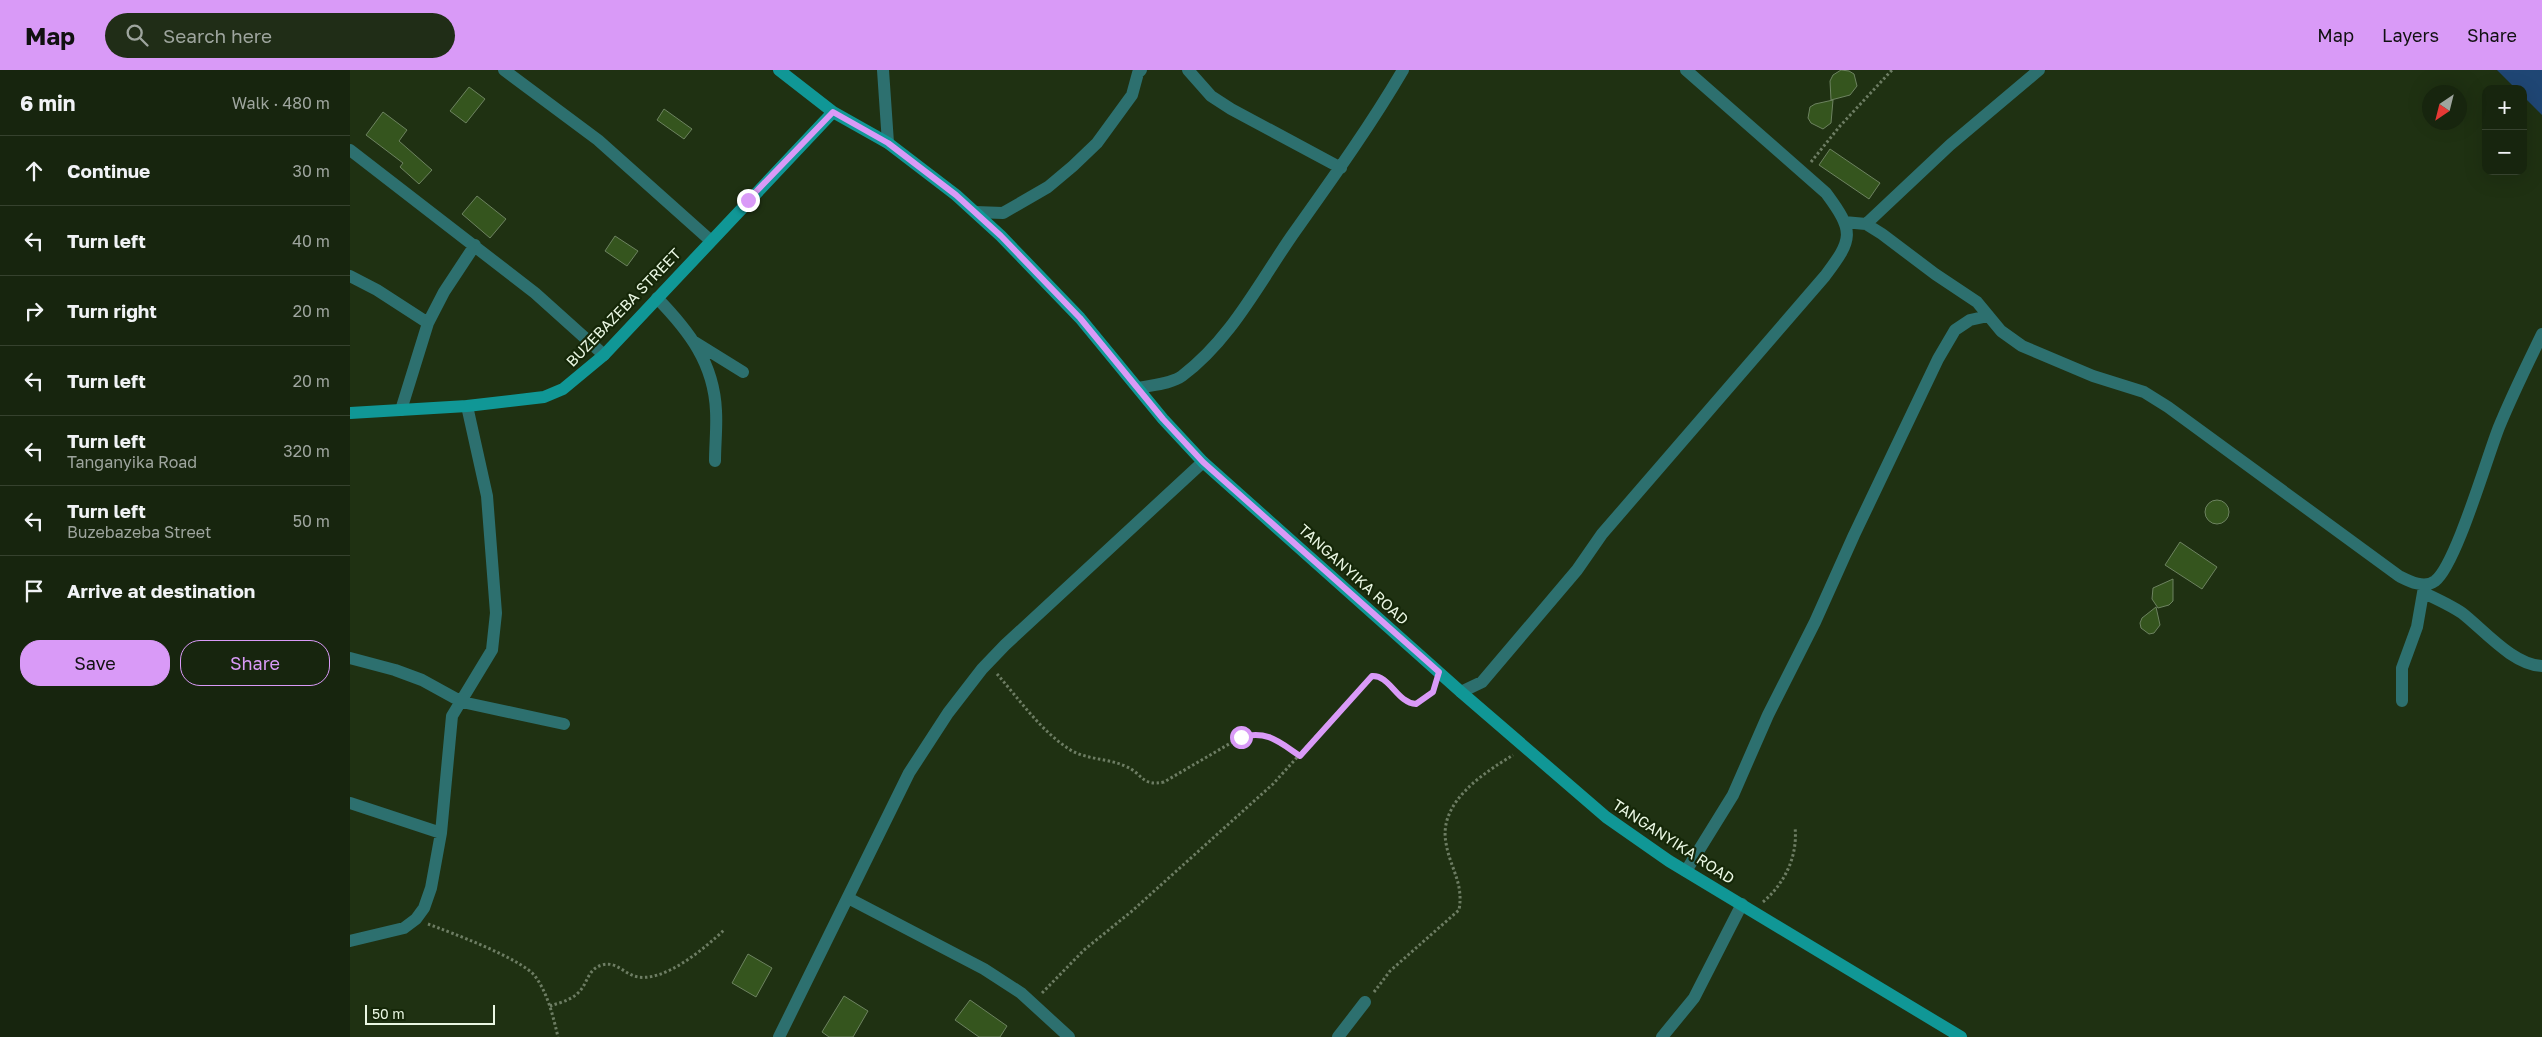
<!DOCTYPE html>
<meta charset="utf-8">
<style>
body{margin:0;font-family:"Golos Text",sans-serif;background:#202d17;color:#f1f3f6}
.controls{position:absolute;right:15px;top:15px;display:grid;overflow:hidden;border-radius:10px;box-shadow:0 5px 20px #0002}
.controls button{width:45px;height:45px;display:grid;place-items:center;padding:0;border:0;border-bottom:1px solid #36422e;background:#17250e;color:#f1f3f6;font:25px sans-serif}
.compass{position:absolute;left:2072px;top:15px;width:45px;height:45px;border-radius:50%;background:#17250e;box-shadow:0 5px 20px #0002;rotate:215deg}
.scale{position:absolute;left:15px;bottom:12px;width:130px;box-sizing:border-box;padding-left:5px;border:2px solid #eaf7e3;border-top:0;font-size:14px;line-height:18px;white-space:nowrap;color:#eaf7e3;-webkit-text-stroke:4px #152708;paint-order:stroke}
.stop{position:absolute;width:15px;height:15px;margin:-11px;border:4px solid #d99af7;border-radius:50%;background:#fff}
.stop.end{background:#d99af7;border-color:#fff;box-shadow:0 1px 5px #0008}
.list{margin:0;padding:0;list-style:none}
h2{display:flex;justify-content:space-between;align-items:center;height:65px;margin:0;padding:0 20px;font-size:21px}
h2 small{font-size:16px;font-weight:400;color:#9ea59e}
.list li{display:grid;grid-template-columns:32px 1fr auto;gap:15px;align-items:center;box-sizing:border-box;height:70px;padding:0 20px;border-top:1px solid #36422e}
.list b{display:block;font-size:19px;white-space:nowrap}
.list p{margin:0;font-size:16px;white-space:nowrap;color:#9ea59e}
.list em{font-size:16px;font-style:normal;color:#9ea59e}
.actions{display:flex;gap:10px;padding:15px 20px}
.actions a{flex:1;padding:11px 0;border:1px solid #d99af7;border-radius:20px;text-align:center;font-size:18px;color:#d99af7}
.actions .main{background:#d99af7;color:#111}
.icon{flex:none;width:28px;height:28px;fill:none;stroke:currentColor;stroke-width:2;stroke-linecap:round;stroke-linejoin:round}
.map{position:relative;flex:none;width:2192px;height:967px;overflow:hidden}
header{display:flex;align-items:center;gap:30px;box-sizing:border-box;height:70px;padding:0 25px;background:#d99af7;color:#111}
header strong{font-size:24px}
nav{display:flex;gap:28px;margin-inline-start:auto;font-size:18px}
.search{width:350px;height:45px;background:#202d17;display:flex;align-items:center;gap:12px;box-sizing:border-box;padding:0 18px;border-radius:28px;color:#9ea59e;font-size:19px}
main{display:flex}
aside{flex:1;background:#17250e}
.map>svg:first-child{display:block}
.water{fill:#1f4674}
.building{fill:#35551e;stroke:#6d8360}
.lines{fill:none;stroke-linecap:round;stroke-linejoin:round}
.path{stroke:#6d7d63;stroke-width:3;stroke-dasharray:2.5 2.5;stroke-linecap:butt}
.street{stroke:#2d706f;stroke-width:12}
.secondary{stroke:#109796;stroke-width:12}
.route{stroke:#d99af7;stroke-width:6}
.labels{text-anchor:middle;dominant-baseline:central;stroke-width:4.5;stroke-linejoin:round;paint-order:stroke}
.street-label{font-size:15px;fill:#eaf7e3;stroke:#152708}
</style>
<header>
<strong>Map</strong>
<div class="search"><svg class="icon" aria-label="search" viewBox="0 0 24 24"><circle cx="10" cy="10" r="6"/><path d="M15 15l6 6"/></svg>Search here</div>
<nav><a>Map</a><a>Layers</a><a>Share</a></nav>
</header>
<main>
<aside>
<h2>6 min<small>Walk · 480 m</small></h2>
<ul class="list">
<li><svg class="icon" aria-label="ahead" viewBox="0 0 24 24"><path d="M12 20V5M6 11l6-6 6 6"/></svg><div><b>Continue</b></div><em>30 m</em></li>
<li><svg class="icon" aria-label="left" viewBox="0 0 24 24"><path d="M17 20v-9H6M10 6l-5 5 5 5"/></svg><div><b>Turn left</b></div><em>40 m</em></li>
<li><svg class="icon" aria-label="right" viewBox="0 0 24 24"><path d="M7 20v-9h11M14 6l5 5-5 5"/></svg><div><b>Turn right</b></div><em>20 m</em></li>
<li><svg class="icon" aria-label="left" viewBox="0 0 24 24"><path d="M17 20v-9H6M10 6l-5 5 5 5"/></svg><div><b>Turn left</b></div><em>20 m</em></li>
<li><svg class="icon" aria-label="left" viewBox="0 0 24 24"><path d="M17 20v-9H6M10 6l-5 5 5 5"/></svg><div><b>Turn left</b><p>Tanganyika Road</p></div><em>320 m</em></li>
<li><svg class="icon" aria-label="left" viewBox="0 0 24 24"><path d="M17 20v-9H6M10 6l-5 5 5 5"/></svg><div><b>Turn left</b><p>Buzebazeba Street</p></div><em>50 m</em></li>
<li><svg class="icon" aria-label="arrive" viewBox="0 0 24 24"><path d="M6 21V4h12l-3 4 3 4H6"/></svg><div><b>Arrive at destination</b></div></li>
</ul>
<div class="actions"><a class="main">Save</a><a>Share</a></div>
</aside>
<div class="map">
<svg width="2192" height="967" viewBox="0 0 2192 967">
<rect width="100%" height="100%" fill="#1f3112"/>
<path class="water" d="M2147,0H2192V45L2173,26V19H2166Z"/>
<path class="building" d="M1491,0L1499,1L1504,4L1507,16L1500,25L1481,30L1480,11L1483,5Z
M119,17L135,29L116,53L100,41Z
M1483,30L1481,53L1473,59L1461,53L1458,48L1460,37L1465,34Z
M314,39L342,59L334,69L307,50Z
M33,42L57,60L49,71L82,100L69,114L50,97L53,93L16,65Z
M1480,79L1530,113L1519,129L1469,95Z
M127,126L156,149L140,168L112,144Z
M265,166L288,181L277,196L255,181Z
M1855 442a12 12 0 1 1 24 0a12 12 0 1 1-24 0Z
M1830,472L1867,497L1852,519L1815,495Z
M1823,509V531L1819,535L1808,538L1802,529L1803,518Z
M1806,537L1810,555L1804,563L1799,564L1791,558L1790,553L1792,548Z
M398,884L422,898L406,927L382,913Z
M494,926L518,941L503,967H479L472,962Z
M620,930L657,956L650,967H629L605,950Z"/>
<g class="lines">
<path class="path" d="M1461,92L1490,56L1542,0
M647,604C669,629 691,661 719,679C736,690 757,688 775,696C793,703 791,717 814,712L891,667C918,660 929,672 950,686
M1413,832C1435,813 1448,786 1445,757
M78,854C102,863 170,888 185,906C198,924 203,946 208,967
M1024,922L1040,901L1109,840C1114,813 1100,798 1096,773C1088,732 1134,703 1163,685
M692,923L734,880L782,841L923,714L1017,610L1027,606L1060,633C1070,634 1081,627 1084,617
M200,936C209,933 221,930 228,923C238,914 237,899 252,895C265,891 273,902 284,906C312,915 355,878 374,860"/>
<path class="street" d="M154,0L248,70L360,170
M533,0L538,73
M838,0L861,26L881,39L991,98
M0,80L185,223L254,285
M625,142L653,143L698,117L723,96L747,73L782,25L788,3L791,0
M1494,152L1516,154L1532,164L1585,204L1627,232L1651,261L1672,276L1743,306L1794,322L1818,337L2049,506C2059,511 2074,519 2085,511C2106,495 2137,387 2149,357C2162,325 2177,295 2192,264
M1516,154L1600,75L1689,0
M0,206L27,220L78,253
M307,228C339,261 364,293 366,341C367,357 365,375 365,391
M343,271L393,302
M788,318C801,315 821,314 832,306C880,270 908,215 941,167C980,112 1019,58 1053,0
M51,340L78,253L94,222L125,175
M2074,523C2087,529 2100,535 2112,543C2134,560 2163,595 2192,596
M0,588L45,600L72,610L112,632L214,654
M1111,622L1132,612L1227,500L1252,464L1475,206C1503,169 1505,162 1476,123L1336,0
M2052,631V598L2067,557L2074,517
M0,733L91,763
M1336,801L1383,725L1418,645L1465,552L1504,465L1588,289L1605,260L1620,250L1638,246
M498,828L634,899L671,923L719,967
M0,871L54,858L66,849L74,838L81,818L91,763L102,646L142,580L146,543L137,426L117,336
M429,967L559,703L598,643L632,599L655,575L853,392
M988,967L1015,932
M1312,967L1344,928L1392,834"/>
<path class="secondary" d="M429,0L483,42L538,73L606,125L651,166L730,248L813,349L853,392L1111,622L1256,747L1319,791L1611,967
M0,343L117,336L194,327L213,319L254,285L483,42"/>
</g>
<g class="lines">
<path class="route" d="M398,130L483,42L538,73L606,125L651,166L730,248L813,349L853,392L1089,602L1083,622L1066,634C1047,633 1040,605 1022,606L950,686C929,672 918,660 891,667"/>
</g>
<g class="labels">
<g class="street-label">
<text transform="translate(273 237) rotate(-46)">BUZEBAZEBA STREET</text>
<text transform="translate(1004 504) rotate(42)">TANGANYIKA ROAD</text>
<text transform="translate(1324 771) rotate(33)">TANGANYIKA ROAD</text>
</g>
</g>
</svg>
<div class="controls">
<button>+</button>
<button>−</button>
</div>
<svg class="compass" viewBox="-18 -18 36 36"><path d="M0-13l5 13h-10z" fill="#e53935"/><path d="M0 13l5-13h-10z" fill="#9ea59e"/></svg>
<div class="scale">50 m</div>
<div class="stop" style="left:891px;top:667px"></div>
<div class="stop end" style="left:398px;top:130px"></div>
</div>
</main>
